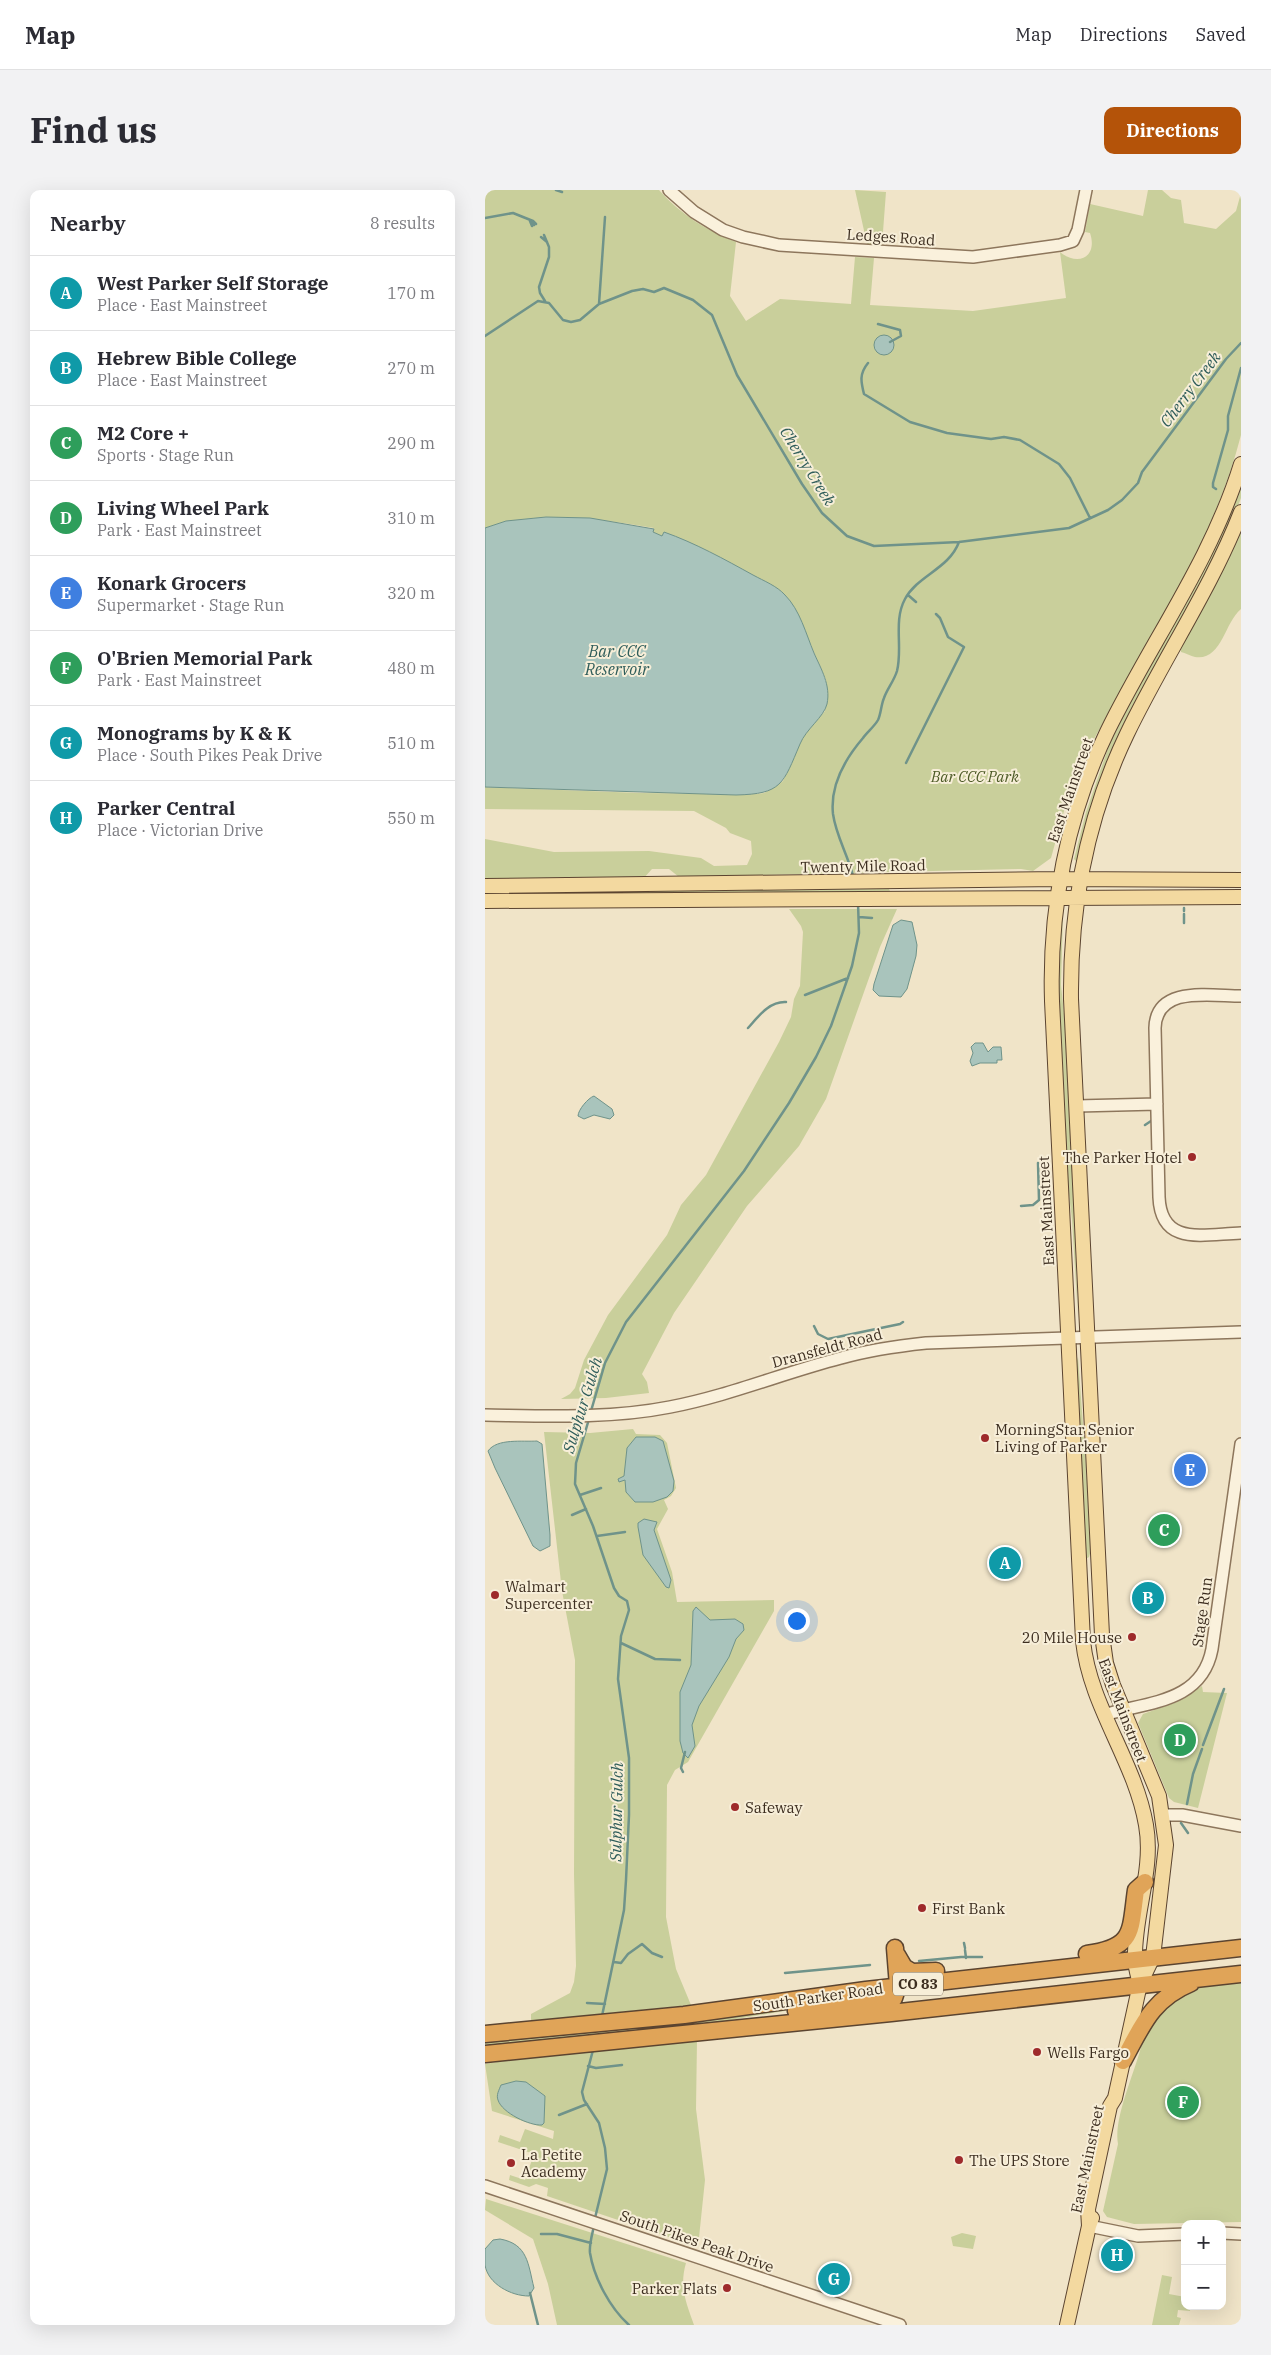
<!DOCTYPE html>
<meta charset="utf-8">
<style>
body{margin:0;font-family:"IBM Plex Serif",serif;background:#f2f2f3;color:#2b2b33}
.controls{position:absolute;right:15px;bottom:15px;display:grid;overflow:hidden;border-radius:10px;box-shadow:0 5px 20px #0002}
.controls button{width:45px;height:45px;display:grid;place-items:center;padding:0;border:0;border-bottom:1px solid #e1e1e2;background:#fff;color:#2b2b33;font:25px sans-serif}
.you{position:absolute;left:311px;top:1430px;width:18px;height:18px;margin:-12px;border:4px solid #fff;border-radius:50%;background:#1a73e8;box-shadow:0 0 0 8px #1a73e833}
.badge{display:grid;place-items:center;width:32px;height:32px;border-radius:50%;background:#b45309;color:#fff;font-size:16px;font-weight:700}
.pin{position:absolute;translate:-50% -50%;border:2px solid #fff;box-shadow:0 1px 5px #0006}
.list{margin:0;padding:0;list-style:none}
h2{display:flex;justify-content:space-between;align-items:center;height:65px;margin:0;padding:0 20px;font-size:21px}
h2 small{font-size:16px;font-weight:400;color:#7c7c81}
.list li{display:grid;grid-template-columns:32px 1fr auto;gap:15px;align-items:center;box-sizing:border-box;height:75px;padding:0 20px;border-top:1px solid #e1e1e2}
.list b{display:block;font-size:19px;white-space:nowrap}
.list p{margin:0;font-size:16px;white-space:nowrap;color:#7c7c81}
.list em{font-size:16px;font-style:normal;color:#7c7c81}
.map{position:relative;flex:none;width:756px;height:2135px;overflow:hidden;border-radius:10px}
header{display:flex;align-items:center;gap:30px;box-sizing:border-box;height:70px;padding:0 25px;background:#fff;border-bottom:1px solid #e1e1e2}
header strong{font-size:24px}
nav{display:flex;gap:28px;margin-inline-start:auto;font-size:18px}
.intro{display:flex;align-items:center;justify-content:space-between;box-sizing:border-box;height:120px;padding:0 30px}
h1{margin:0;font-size:35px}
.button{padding:12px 22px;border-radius:10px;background:#b45309;color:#fff;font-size:18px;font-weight:700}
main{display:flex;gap:30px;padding:0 30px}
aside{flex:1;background:#fff;border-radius:10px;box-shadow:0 5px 20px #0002}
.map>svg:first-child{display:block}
.green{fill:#c9cf9b}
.water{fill:#a9c4bc;stroke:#6f938a}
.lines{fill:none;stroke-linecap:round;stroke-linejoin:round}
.stream{stroke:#6f938a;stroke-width:2.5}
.minor-casing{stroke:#8d765c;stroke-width:14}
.major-casing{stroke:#5b4430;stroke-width:16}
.highway-casing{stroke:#5b4430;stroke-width:19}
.minor{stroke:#faf1dc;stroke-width:11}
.major{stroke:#f3d9a0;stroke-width:14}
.highway{stroke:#e0a458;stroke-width:16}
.poi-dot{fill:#9e2a2b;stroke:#f7eed8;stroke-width:2}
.labels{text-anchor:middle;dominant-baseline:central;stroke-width:4;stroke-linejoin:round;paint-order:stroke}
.shield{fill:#f7eed8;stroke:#756857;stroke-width:1}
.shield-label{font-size:14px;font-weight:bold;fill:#3d2e20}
.street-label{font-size:15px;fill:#3d2e20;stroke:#f7eed8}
.park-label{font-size:15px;font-style:italic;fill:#4d5a26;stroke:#f7eed8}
.poi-label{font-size:15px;fill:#3d2e20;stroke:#f7eed8;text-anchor:start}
.water-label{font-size:16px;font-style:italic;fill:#2f5d5a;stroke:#f7eed8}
</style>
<header>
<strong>Map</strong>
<nav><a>Map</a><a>Directions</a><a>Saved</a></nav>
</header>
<div class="intro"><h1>Find us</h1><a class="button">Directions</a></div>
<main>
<aside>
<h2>Nearby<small>8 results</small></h2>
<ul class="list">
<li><span class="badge" style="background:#0f9aa8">A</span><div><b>West Parker Self Storage</b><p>Place · East Mainstreet</p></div><em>170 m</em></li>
<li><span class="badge" style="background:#0f9aa8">B</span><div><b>Hebrew Bible College</b><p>Place · East Mainstreet</p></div><em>270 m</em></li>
<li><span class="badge" style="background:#2e9e5b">C</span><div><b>M2 Core +</b><p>Sports · Stage Run</p></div><em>290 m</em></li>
<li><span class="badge" style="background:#2e9e5b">D</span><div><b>Living Wheel Park</b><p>Park · East Mainstreet</p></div><em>310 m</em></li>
<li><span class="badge" style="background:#3f7fe0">E</span><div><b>Konark Grocers</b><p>Supermarket · Stage Run</p></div><em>320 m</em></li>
<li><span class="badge" style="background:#2e9e5b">F</span><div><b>O'Brien Memorial Park</b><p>Park · East Mainstreet</p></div><em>480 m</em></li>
<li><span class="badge" style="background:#0f9aa8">G</span><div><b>Monograms by K &amp; K</b><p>Place · South Pikes Peak Drive</p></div><em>510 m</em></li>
<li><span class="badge" style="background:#0f9aa8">H</span><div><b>Parker Central</b><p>Place · Victorian Drive</p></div><em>550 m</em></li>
</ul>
</aside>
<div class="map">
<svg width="756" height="2135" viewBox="0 0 756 2135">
<rect width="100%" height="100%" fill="#f0e4c8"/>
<path class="green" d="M0,0H174C195,24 222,41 251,52L245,106L261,131L295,109L366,114L370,67L389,68L385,115L488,121L581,108L575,62C593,77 613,67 605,43L600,42L605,14L658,26L663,0H677L686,8L696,10L699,33L731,39L751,21L756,3V245C726,363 653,466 596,573L584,603L566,668L548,681L536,679L194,687L184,679H167L158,689L0,690V649L69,662L164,661L216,668L229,676L262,675L267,664L266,651L245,643L241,638L209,621L0,619V597L156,603L271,604L279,603L298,591L318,545L340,521L341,490L311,421L301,406L288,396L225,362L179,343L177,346L167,342L169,338C112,329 56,320 0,338Z
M370,0L401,2L397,55L382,54Z
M756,290V308L744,339L705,414L591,671L589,669L601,622L630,538Z
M756,337V419C739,433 737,471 710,467C706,466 700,463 696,462L695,454Z
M404,699L406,703L85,704L119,700Z
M304,719H412L395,757L341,909L314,956L262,1016L189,1123L157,1184L162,1192L164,1203L121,1208L76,1209L85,1204L90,1198L99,1170L123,1125L182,1045L196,1015L221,985L294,852L306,827L309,809L315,796L318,742L316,736Z
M578,724L576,795L584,872L593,1128L587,1030L579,961L572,820L575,734Z
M593,1167L607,1357L604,1367L601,1369L590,1178Z
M148,1239L151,1244L175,1245L182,1253L191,1298L186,1306L179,1310L183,1319L172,1339L187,1382L192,1412L289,1410V1421L203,1572L190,1580L182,1595L181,1727L191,1779L206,1815L46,1831V1824L85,1803L89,1792L91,1776L89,1684L90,1470L77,1401L59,1242L105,1243Z
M717,1496L718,1502L742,1503L713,1618L689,1612L684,1608L653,1533L658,1524L692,1512Z
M756,1792V2032L649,2034L622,2027L618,2021L633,1954C628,1928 651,1880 657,1853L661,1847L666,1830L706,1797Z
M359,1811L239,1831L0,1857V1851L162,1837Z
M212,1850L211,1919L220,1990L213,2057L62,2006L63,1998L51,1994L44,1997L24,1990L25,1985L40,1990L49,1964L13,1952L15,1945L35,1952L40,1939L68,1949L69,1941L7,1921L0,1874L56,1865Z
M1,2009L201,2073C194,2097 201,2112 209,2135H72L63,2094L48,2049L0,2020Z
M477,2043L491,2046L488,2059L468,2056L466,2047Z
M677,2085L687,2087L684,2104L700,2107V2116H706L705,2121L693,2120L692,2127L696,2128L694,2135H667Z"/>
<path class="water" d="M389 155a10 10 0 1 1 20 0a10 10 0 1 1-20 0Z
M61,327L105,328L169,339L168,342L177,346L179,342C210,353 239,369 268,385C279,391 292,396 300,405C315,420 321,444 329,463C336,479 346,495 342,514C339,527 321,539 315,554C298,594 297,604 251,605L0,597V338L21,331Z
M416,730L427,732L432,755L431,766L422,799L416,807L394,806L388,800L389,794L408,735Z
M490,853H498L503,862L508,857H516L517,870H512V873H495L487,876L485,871L488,863L486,857Z
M109,906L127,919L129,925L125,929L109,925L99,929L93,926C93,920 103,908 109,906Z
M151,1247H170L178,1251L189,1291L188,1301L182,1307L168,1312H150L141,1302L140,1290L134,1292L133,1289L139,1286L142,1258Z
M52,1251L57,1254L65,1345V1356L55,1361L48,1356L10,1278L3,1261C12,1248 38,1252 52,1251Z
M159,1329L172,1332L169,1340L186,1390L184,1398L181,1397L158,1365L153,1337V1333Z
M211,1417L225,1430L250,1429L258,1434L259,1440L251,1449L244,1467L214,1516L207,1535L210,1556L203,1568L198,1563L195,1551V1502L206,1475L208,1421Z
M31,1891L41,1892L60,1906L59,1933L57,1935C45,1936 17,1923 13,1910C11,1905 14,1900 16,1895Z
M15,2049C43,2054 43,2074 49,2098L44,2106C26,2106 3,2094 0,2075C0,2070 0,2064 0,2059L8,2050Z"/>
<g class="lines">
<path class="stream" d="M71,0L77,2
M0,28L28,23L48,31L51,34
M45,31L47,36
M45,31L49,35
M59,45L64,57V67L54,97L55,103L60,111
M56,47L62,52
M114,114L120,27
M393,134L415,140L416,146L405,152
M0,146L53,111L64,113L78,130L86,132L95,130L114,114L147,101L158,99L169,102L179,98L208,110L227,125L252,185L317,294L337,323L362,346L389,356L474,352L584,338L623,320L637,310L653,293L657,282L741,169L756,153
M383,173C374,184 376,192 379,204L425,232L462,243L506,249L519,247L535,250L574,274L585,288L605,328
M731,299L728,297V293L743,240V226L756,178
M423,405L431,412
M421,573L479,457L463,447L455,428L451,424
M368,686C363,665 351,646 348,624C345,596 360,569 378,548C382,542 389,537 393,530C396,524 396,515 399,508C402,499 409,491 412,481C418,458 408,431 420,409C433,385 464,379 474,352
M699,718V721
M699,724V733
M374,727L387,728
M320,805L363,788
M263,838C273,827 284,811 301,812
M660,935L666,931
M536,1016L548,1015L554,1010L553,973
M329,1136L333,1144L343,1149L415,1134L418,1132
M106,1221L120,1173L141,1132L259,981L304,913L331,867L346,836L367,776L374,743L373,713
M104,1229L91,1273L90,1294L108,1336L129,1398L134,1406L142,1411L144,1420L136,1446L133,1489L144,1568V1625L141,1690L139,1720L117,1826
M95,1305L116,1298
M87,1325L101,1319
M112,1346L140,1342
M136,1453L170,1469L195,1470
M718,1555L739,1499
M198,1582L196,1578L200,1562
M702,1614L708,1584L717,1559
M696,1633L703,1643
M479,1753L480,1758
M480,1760L481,1768
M434,1771L476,1767H497
M129,1772L136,1773L143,1764L157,1754L167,1763L177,1767
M300,1783L385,1775
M102,1813L120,1814
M108,1860L97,1902L99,1910L114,1933L120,1958L122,1979L110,2028
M103,1876L111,1878L137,1875
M74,1925L102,1914
M109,2036C107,2045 104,2055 105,2063C109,2088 125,2118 144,2135
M56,2044H72L106,2053
M45,2103L53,2135"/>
<g class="minor-casing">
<path id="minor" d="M184,0L209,22L238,40L258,47L294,55L488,67L575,55L588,51L593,40L601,0
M756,806C726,806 671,795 670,838L674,1007C676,1057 719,1044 756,1043
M592,916L672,914
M0,1225C62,1226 124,1229 185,1217C243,1206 298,1183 356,1168C384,1160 412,1156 441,1153L756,1142
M619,1525C662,1512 717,1513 727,1459L756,1254
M678,1625H697L756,1636
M0,1996L415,2135
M604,2036L653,2046L700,2044
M737,2043L756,2044"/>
</g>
<g class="major-casing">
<path id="major" d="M0,696L575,689L756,690
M0,711L756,707
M655,1794C653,1786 650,1777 650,1768C649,1724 669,1680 661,1635C650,1571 605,1517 598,1451L567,811C564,719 582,625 622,542C666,452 726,371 756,274
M604,2036L603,2019L625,1916L630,1908L655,1794L668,1767L681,1655L674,1606L628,1495L621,1473L617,1445L586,809C585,717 602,627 642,544C678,469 726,399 756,322
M582,2135L604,2036L607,2028"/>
</g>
<g class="highway-casing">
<path id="highway" d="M602,1764C650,1757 645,1742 651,1700L660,1692
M412,1765L419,1777L427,1782L451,1781
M311,1821L409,1808L413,1796L410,1758
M0,1844L199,1825L381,1800L756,1758
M0,1864L406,1823L756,1784
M638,1871C657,1836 667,1809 706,1793"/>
</g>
<use href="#minor" class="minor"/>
<use href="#major" class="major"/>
<use href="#highway" class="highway"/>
</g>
<g class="poi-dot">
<circle cx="707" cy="967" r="5"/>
<circle cx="500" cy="1248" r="5"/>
<circle cx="10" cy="1405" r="5"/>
<circle cx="647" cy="1447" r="5"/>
<circle cx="250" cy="1617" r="5"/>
<circle cx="437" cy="1718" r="5"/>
<circle cx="552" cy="1862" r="5"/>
<circle cx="474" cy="1970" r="5"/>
<circle cx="26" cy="1973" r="5"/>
<circle cx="242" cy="2098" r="5"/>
</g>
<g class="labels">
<rect class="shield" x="408" y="1782.5" width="50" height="23" rx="4"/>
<g class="shield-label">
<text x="433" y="1794">CO 83</text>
</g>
<g class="street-label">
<text transform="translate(406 47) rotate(4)">Ledges Road</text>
<text transform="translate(585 600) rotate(-71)">East Mainstreet</text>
<text transform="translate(378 676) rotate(-1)">Twenty Mile Road</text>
<text transform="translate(561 1021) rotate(-93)">East Mainstreet</text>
<text transform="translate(342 1158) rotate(-15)">Dransfeldt Road</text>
<text transform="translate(717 1422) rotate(-82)">Stage Run</text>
<text transform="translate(638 1520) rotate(69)">East Mainstreet</text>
<text transform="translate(333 1807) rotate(-8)">South Parker Road</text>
<text transform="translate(602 1969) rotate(-78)">East Mainstreet</text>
<text transform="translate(212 2051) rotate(19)">South Pikes Peak Drive</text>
</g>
<g class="park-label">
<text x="490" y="586">Bar CCC Park</text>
</g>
<g class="poi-label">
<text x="697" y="967" text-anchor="end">The Parker Hotel</text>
<text x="510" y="1239">MorningStar Senior<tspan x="510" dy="17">Living of Parker</tspan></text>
<text x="20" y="1396">Walmart<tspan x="20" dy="17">Supercenter</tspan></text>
<text x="637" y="1447" text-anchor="end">20 Mile House</text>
<text x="260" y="1617">Safeway</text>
<text x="447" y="1718">First Bank</text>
<text x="562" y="1862">Wells Fargo</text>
<text x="36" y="1964">La Petite<tspan x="36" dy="17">Academy</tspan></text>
<text x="484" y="1970">The UPS Store</text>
<text x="232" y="2098" text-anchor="end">Parker Flats</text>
</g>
<g class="water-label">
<text transform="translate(705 199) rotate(-53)">Cherry Creek</text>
<text transform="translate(323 276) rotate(58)">Cherry Creek</text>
<text x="132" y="461">Bar CCC<tspan x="132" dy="18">Reservoir</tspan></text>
<text transform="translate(97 1215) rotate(-73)">Sulphur Gulch</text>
<text transform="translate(131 1622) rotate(-89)">Sulphur Gulch</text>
</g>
</g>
</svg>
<div class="controls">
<button>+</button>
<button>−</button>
</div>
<div class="you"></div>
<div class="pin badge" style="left:520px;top:1373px;background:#0f9aa8">A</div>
<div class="pin badge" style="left:663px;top:1408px;background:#0f9aa8">B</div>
<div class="pin badge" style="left:679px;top:1340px;background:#2e9e5b">C</div>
<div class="pin badge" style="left:695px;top:1550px;background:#2e9e5b">D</div>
<div class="pin badge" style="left:705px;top:1280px;background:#3f7fe0">E</div>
<div class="pin badge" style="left:698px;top:1912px;background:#2e9e5b">F</div>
<div class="pin badge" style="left:349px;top:2089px;background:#0f9aa8">G</div>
<div class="pin badge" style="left:632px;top:2065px;background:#0f9aa8">H</div>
</div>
</main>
